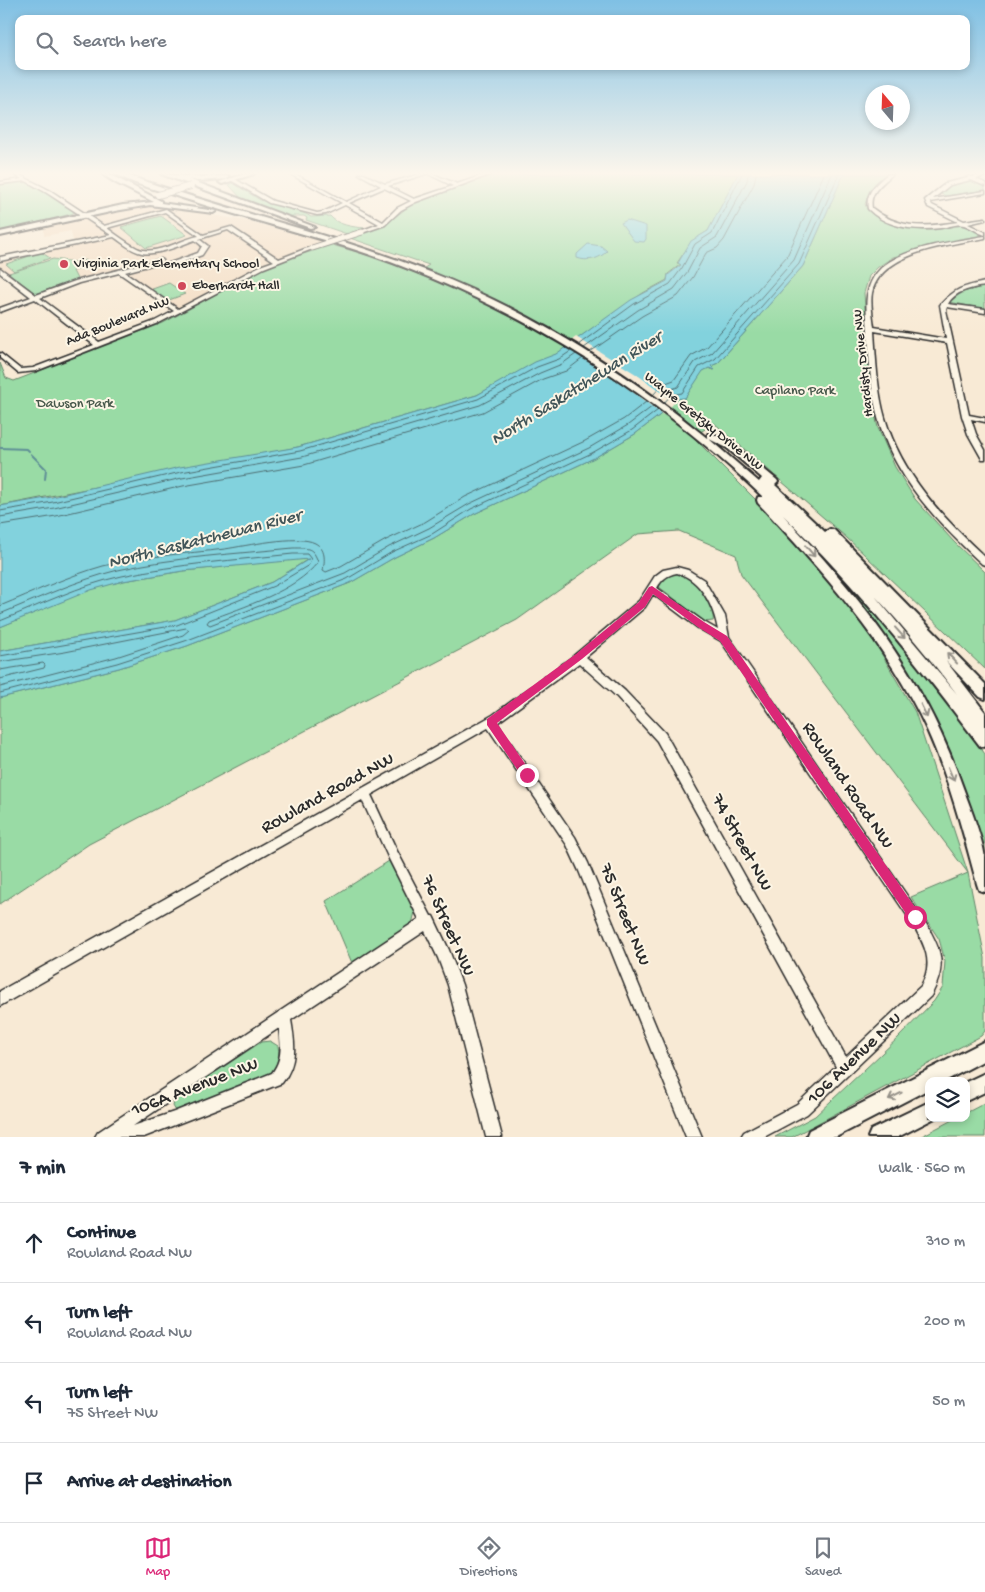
<!DOCTYPE html>
<meta charset="utf-8">
<style>
body{margin:0;font-family:"Gochi Hand",sans-serif;background:#f6f6f7;color:#1f2937}
.controls{position:absolute;right:15px;bottom:15px;display:grid;overflow:hidden;border-radius:10px;box-shadow:0 2px 8px #0003}
.controls button{width:45px;height:45px;display:grid;place-items:center;padding:0;border:0;border-bottom:1px solid #e0e1e3;background:#fff;color:#1f2937;font:25px sans-serif}
.compass{position:absolute;left:865px;top:85px;width:45px;height:45px;border-radius:50%;background:#fff;box-shadow:0 2px 8px #0003;rotate:341deg}
.stop{position:absolute;width:15px;height:15px;margin:-11px;border:4px solid #db2777;border-radius:50%;background:#fff}
.stop.end{background:#db2777;border-color:#fff;box-shadow:0 1px 5px #0008}
.list{margin:0;padding:0;list-style:none}
h2{display:flex;justify-content:space-between;align-items:center;height:65px;margin:0;padding:0 20px;font-size:21px}
h2 small{font-size:16px;font-weight:400;color:#747a83}
.list li{display:grid;grid-template-columns:32px 1fr auto;gap:15px;align-items:center;box-sizing:border-box;height:80px;padding:0 20px;border-top:1px solid #e0e1e3}
.list b{display:block;font-size:19px;white-space:nowrap}
.list p{margin:0;font-size:16px;white-space:nowrap;color:#747a83}
.list em{font-size:16px;font-style:normal;color:#747a83}
.icon{flex:none;width:28px;height:28px;fill:none;stroke:currentColor;stroke-width:2;stroke-linecap:round;stroke-linejoin:round}
.map{position:relative;flex:none;width:985px;height:1137px;overflow:hidden}
.search{position:absolute;background:#fff;box-shadow:0 2px 8px #0003;left:15px;right:15px;top:15px;height:55px;display:flex;align-items:center;gap:12px;box-sizing:border-box;padding:0 18px;border-radius:10px;color:#747a83;font-size:19px}
.sheet{height:385px;background:#fff}
nav{display:flex;justify-content:space-around;align-items:center;box-sizing:border-box;height:70px;border-top:1px solid #e0e1e3;background:#fff;font-size:14px;color:#747a83}
nav a{display:grid;justify-items:center;gap:2px}
nav .on{color:#db2777}
.map>svg:first-child{display:block}
.built{fill:#f3dcc2}
.green{fill:#99dba5;stroke:#628368}
.water{fill:#82d2dd;stroke:#5f8f96}
.pier{fill:#f8ead5}
.lines{fill:none;stroke-linecap:round;stroke-linejoin:round}
.shore{stroke:#4e6e72;stroke-width:1}
.stream{stroke:#5f8f96;stroke-width:2}
.minor-casing{stroke:#2b2b2b;stroke-width:3}
.major-casing{stroke:#2b2b2b;stroke-width:4}
.minor{fill:#fcf5e5;fill-rule:evenodd}
.major{fill:#fcf5e5;fill-rule:evenodd}
.minor-bridge-casing{stroke:#2b2b2b;stroke-width:7;stroke-linecap:butt}
.major-bridge-casing{stroke:#2b2b2b;stroke-width:8;stroke-linecap:butt}
.minor-bridge{stroke:#fcf5e5;stroke-width:5}
.major-bridge{stroke:#fcf5e5;stroke-width:6}
.oneway{stroke:#949088}
.route{fill:#db2777}
.poi-dot{fill:#d1495b;stroke:#fcf5e5;stroke-width:2}
.labels{text-anchor:middle;dominant-baseline:central;stroke-width:4;stroke-linejoin:round;paint-order:stroke}
.far-poi-label{font-size:14px;fill:#2b2b2b;stroke:#fcf5e5;text-anchor:start}
.far-street-label{font-size:14px;fill:#2b2b2b;stroke:#fcf5e5}
.far-park-label{font-size:14px;fill:#46574a;stroke:#fcf5e5}
.water-label{font-size:18px;font-style:italic;fill:#415558;stroke:#fcf5e5}
.near-street-label{font-size:19px;fill:#2b2b2b;stroke:#fcf5e5}
</style>
<div class="map">
<svg width="985" height="1137" viewBox="0 0 985 1137">
<rect width="100%" height="100%" fill="#f8ead5"/>
<filter id="ink" filterUnits="userSpaceOnUse"><feTurbulence type="fractalNoise" baseFrequency=".02" numOctaves="2"/><feDisplacementMap in="SourceGraphic" scale="10" xChannelSelector="R" yChannelSelector="G"/><feConvolveMatrix kernelMatrix="1 2 1 2 8 2 1 2 1" color-interpolation-filters="sRGB"/></filter>
<g filter="url(#ink)">
<path class="built" d="M152,200L158,206L248,221L328,243L272,262L178,311L115,270L71,281L36,294L0,267V262L34,253L112,238L141,253L143,252L111,234L73,241L71,231L44,236V227L87,218L86,216Z"/>
<path class="green" d="M493,174H738L708,231L692,241L677,263L681,264L668,274L667,280L643,293L611,315L556,355L477,395L460,400L298,447L0,506V363L6,378L14,381L163,323L274,263L332,245L371,256L416,273L429,265L350,238L383,226L412,204Z
M846,174H888L870,190L865,204C870,224 916,231 934,230C942,229 952,225 960,225C967,226 976,232 981,235L893,257L878,267L869,276L864,293L870,385L875,414L878,428L895,467L915,499L954,542L985,572V669L847,538L714,423L693,437L763,507L829,581L877,646L915,712L968,873L985,958V1031L981,1036L792,1137H775L815,1116L898,1038L934,1001L943,987L945,961L939,939L911,897L968,873L741,574L736,555L679,531L638,534L517,620L89,844L0,904V698L119,668L187,646L350,583L395,557L434,538L474,514L594,458L635,434L660,415L674,399L685,398L702,371L709,368L714,370L711,366L718,363L803,266L842,178Z
M972,180L985,186V190L946,196L938,193L950,185Z
M18,182H28L75,212L71,214L0,232V184Z
M233,183L260,200L306,214L311,217L330,216C337,225 353,227 365,228L347,234L306,220L307,218L304,216H287L259,206L241,198L229,185Z
M161,216L187,235L146,248L121,227Z
M41,252L50,258L14,271L6,264Z
M53,259L77,262L86,260L90,266L73,271L77,279L36,294L9,273Z
M169,283L185,294L164,302L147,291Z
M985,286V309L949,302L963,292Z
M808,542L919,664L985,754V853L963,786L944,740L922,695L907,670Z
M310,558L272,582L175,620L0,651V627L91,589L123,581L183,571Z
M674,573C679,574 685,574 689,577C697,582 716,613 713,621L705,622L659,587L661,579Z
M389,861L415,912L412,924L352,963L326,901Z
M270,1041L278,1046C280,1058 277,1064 270,1074L176,1111L173,1106L175,1099L261,1042Z
M985,1103V1137H920L956,1118H966V1113Z"/>
<path class="water" d="M738,174H846L842,178L803,266L718,363L711,366L715,370L709,368L703,371L685,398L674,399L660,415L635,434L594,458L474,514L434,538L395,557L350,583L187,646L119,668L0,698V651L175,620L272,582L309,559L183,571L123,581L91,590L0,627V506L52,497L180,467L298,447L477,395L535,362L556,354L631,300L667,281L668,275L681,265L678,263L691,241L708,231Z
M627,220L646,226V239L644,242L634,241L621,223Z
M588,244L601,246L607,251C600,259 587,262 577,258V254Z"/>
<path class="pier" d="M576,337L636,374L675,402L663,415L622,384L564,346Z"/>
<g class="lines">
<path class="shore" d="M578,345L634,304L670,284L682,268L695,244L712,233L742,174
M584,348L638,310L674,289L688,271L700,248L717,237L747,181L748,174
M590,352L642,316L678,296L693,277L706,253L717,248L724,240L754,184L756,174
M653,395L663,384L674,380L691,356L707,347L787,256L824,174
M659,399L668,390L678,387L695,362L712,353L794,260L832,174
M664,403L671,395L682,393L699,367L715,359L799,264L839,174
M0,511L53,502L181,472L300,451L478,399L537,367L559,359L571,351
M0,517L54,508L182,478L302,457L480,405L540,373L562,364L576,354
M0,525L56,516L183,486L304,465L483,412L543,379L566,371L583,358
M0,606C34,592 68,576 103,566C143,556 184,554 225,549C245,546 298,534 315,543C326,549 325,560 323,570L326,572L341,566L386,540L425,522L465,497L585,441L624,419L646,402
M0,614C39,598 78,580 118,570C175,557 235,554 293,548C308,548 313,547 318,562C296,591 243,607 209,620L207,623L210,625L345,573L389,547L429,528L469,504L589,448L628,425L653,406
M0,621C40,605 80,585 122,576C178,564 236,560 293,554H307L311,559L309,565L274,586L177,625L0,656
M0,662L65,652L186,628L189,630L183,635L116,657L0,687
M0,670L43,663L45,665L44,668L0,679
M0,693L117,663L185,641L347,579L392,552L432,534L471,509L592,453L632,430L658,410"/>
<path class="stream" d="M0,448L27,449L29,451
M31,454L46,469L45,479"/>
<g class="minor-casing">
<path id="minor" d="M13,174H18L51,191L104,226L166,209L203,235L231,227L279,259L310,247L315,248L264,268L159,323L36,371L18,373L0,358V353L20,369L33,368L94,345L35,299L0,312V308L31,297L0,273V268L36,295L75,281L161,259L163,260V262L125,272L178,309L260,266L274,261L228,230L199,239L208,246L202,255L169,267L167,266V264L198,253L202,246L195,240C181,245 156,256 142,253C131,251 123,243 114,237L0,261V257L111,235L47,193L26,181L0,184V182L22,179ZM165,212L199,236C181,239 155,257 137,248C127,243 117,235 107,228ZM119,273L174,311L155,321L99,342L40,298L79,283Z
M290,174H295L346,202L381,186L359,174H364L385,184L420,174H426L388,186L414,199L453,186L428,174H433L457,184L486,174H492L416,202L401,210L385,225L362,233L360,232V231L379,224L345,205L326,214L317,215L269,203L229,179L233,178L273,201L317,213L323,212L342,203ZM384,188L411,201L397,208L383,222L349,203Z
M888,174H893C882,184 869,192 872,208C899,230 926,227 958,222L928,207L925,200L946,183L968,178L967,177L969,176L972,177L985,174V176L976,179L985,183V186L971,180L950,185L933,199L985,191V193L930,202L932,205L964,221L985,218V220L968,224L985,232V235C978,233 971,227 964,225C958,223 947,227 941,228C914,231 887,228 868,209C865,193 876,183 888,174Z
M985,236V238C951,245 881,251 872,293C870,303 873,317 874,327L946,339L940,305C956,288 962,287 985,282V286C971,288 955,291 948,304L985,309V313L947,307L946,310L969,415L985,418V422L971,419L976,434L985,450V459H982L968,434L962,416L947,343L874,331C876,360 877,390 885,418C902,475 943,518 985,557V565L982,564C938,523 894,477 878,418C871,391 869,363 868,335C867,310 861,288 881,268C904,247 955,241 985,236Z
M677,567L688,570L704,580L725,616L729,637L925,922C942,951 947,965 931,996L807,1114L764,1137H741L744,1132L797,1104L836,1067L657,741L617,697L579,663L497,723L575,837L588,863L702,1137H686L579,871L567,845L488,728L371,795L397,851L431,916H433L449,950L462,985L502,1137H486L448,985L438,958L425,931L291,1020C295,1043 298,1063 282,1083L144,1137H95L98,1132L419,919L389,859L362,800L0,1006V991L493,715L571,658L639,601L655,576L663,570ZM677,573C701,579 714,607 718,630L704,622L657,588C662,579 667,575 677,573ZM653,594L698,628L721,641L911,921C924,944 935,961 921,986L846,1057L665,733L625,691L586,657L645,607ZM279,1028C281,1045 283,1059 272,1073L174,1112L133,1126Z"/>
</g>
<g class="major-casing">
<path id="major" d="M102,174H109L161,201V203L216,211L213,213L150,205L115,211L0,236V232L123,205L154,202L116,183Z
M116,174H124C225,210 330,233 430,272C530,311 624,370 707,438L708,434L711,433L733,444L777,480L778,482L775,485L825,532L830,529L834,530L985,684V699L980,697L946,661L985,712V747L980,746C919,665 856,585 783,515C861,597 924,677 962,785C969,804 983,839 985,858C985,869 985,881 985,892L979,890L977,884C963,832 949,779 927,730C887,643 822,571 758,503L757,500L758,497H763C645,384 505,298 350,248C292,230 234,215 176,196C158,190 132,184 116,174ZM709,439L727,448L762,478L759,482ZM875,596C904,627 931,660 957,694Z
M161,174L197,177L229,176L227,179L197,181L188,179L315,227L310,228Z
M245,174H254L222,184L219,182Z
M985,1041V1060L945,1081H929V1089L836,1137H806L809,1130Z
M985,1073V1092L966,1101V1082Z
M929,1102V1118H935L898,1137H868L871,1130Z"/>
</g>
<use href="#minor" class="minor"/>
<use href="#major" class="major"/>
<g class="minor-bridge-casing">
<path id="minor-bridge" d="M312,248L362,232"/>
</g>
<g class="major-bridge-casing">
<path id="major-bridge" d="M158,195L191,186"/>
</g>
<use href="#minor-bridge" class="minor-bridge"/>
<use href="#major-bridge" class="major-bridge"/>
</g>
<defs><path id="oneway-shaft" d="M-6 0H5M1.5-3L5.5 0L1.5 3" fill="none" stroke-width="1.6" stroke-linecap="round" stroke-linejoin="round" transform="scale(1.25)"/></defs>
<g class="oneway">
<use href="#oneway-shaft" transform="translate(810 551) rotate(49)"/>
<use href="#oneway-shaft" transform="translate(900 633) rotate(48)"/>
<use href="#oneway-shaft" transform="translate(952 658) rotate(-133)"/>
<use href="#oneway-shaft" transform="translate(924 711) rotate(64)"/>
<use href="#oneway-shaft" transform="translate(951 774) rotate(67)"/>
<use href="#oneway-shaft" transform="translate(895 1096) rotate(153)"/>
</g>
</g>
<linearGradient id="sky" x2="0" y2="1"><stop stop-color="#7fc0e4"/><stop offset="0.52" stop-color="#fcf6ec"/><stop offset="1" stop-color="#fcf6ec" stop-opacity="0"/></linearGradient>
<rect width="985" height="333" fill="url(#sky)"/>
<path class="route" d="M652,586L704,622L727,636L919,913L921,917L919,921L915,923L911,921L720,641L698,627L653,594L645,607L582,659L497,723L530,771L532,775L530,778H523L487,725V719L576,654L639,602L649,587Z"/>
<g class="poi-dot">
<circle cx="64" cy="264" r="5"/>
<circle cx="182" cy="286" r="5"/>
</g>
<g class="labels">
<g class="far-poi-label">
<text x="74" y="264">Virginia Park Elementary School</text>
<text x="192" y="286">Eberhardt Hall</text>
</g>
<g class="far-street-label">
<text transform="translate(118 322) rotate(-22)">Ada Boulevard NW</text>
<text transform="translate(864 363) rotate(-96)">Hardisty Drive NW</text>
<text transform="translate(703 422) rotate(39)">Wayne Gretzky Drive NW</text>
</g>
<g class="far-park-label">
<text x="795" y="391">Capilano Park</text>
<text x="75" y="404">Dawson Park</text>
</g>
<g class="water-label">
<text transform="translate(577 389) rotate(-32)">North Saskatchewan River</text>
<text transform="translate(205 540) rotate(-14)">North Saskatchewan River</text>
</g>
<g class="near-street-label">
<text transform="translate(847 786) rotate(56)">Rowland Road NW</text>
<text transform="translate(328 794) rotate(-29)">Rowland Road NW</text>
<text transform="translate(741 843) rotate(61)">74 Street NW</text>
<text transform="translate(624 915) rotate(68)">75 Street NW</text>
<text transform="translate(447 926) rotate(66)">76 Street NW</text>
<text transform="translate(855 1059) rotate(-44)">106 Avenue NW</text>
<text transform="translate(195 1088) rotate(-21)">106A Avenue NW</text>
</g>
</g>
</svg>
<div class="controls">
<button><svg class="icon" aria-label="layers" viewBox="0 0 24 24"><path d="M12 4l9 5-9 5-9-5zM3 14l9 5 9-5"/></svg></button>
</div>
<svg class="compass" viewBox="-18 -18 36 36"><path d="M0-13l5 13h-10z" fill="#e53935"/><path d="M0 13l5-13h-10z" fill="#747a83"/></svg>
<div class="stop" style="left:915px;top:917px"></div>
<div class="stop end" style="left:527px;top:775px"></div>
<div class="search"><svg class="icon" aria-label="search" viewBox="0 0 24 24"><circle cx="10" cy="10" r="6"/><path d="M15 15l6 6"/></svg>Search here</div>
</div>
<section class="sheet">
<h2>7 min<small>Walk · 560 m</small></h2>
<ul class="list">
<li><svg class="icon" aria-label="ahead" viewBox="0 0 24 24"><path d="M12 20V5M6 11l6-6 6 6"/></svg><div><b>Continue</b><p>Rowland Road NW</p></div><em>310 m</em></li>
<li><svg class="icon" aria-label="left" viewBox="0 0 24 24"><path d="M17 20v-9H6M10 6l-5 5 5 5"/></svg><div><b>Turn left</b><p>Rowland Road NW</p></div><em>200 m</em></li>
<li><svg class="icon" aria-label="left" viewBox="0 0 24 24"><path d="M17 20v-9H6M10 6l-5 5 5 5"/></svg><div><b>Turn left</b><p>75 Street NW</p></div><em>50 m</em></li>
<li><svg class="icon" aria-label="arrive" viewBox="0 0 24 24"><path d="M6 21V4h12l-3 4 3 4H6"/></svg><div><b>Arrive at destination</b></div></li>
</ul>
</section>
<nav>
<a class="on"><svg class="icon" aria-label="map" viewBox="0 0 24 24"><path d="M3 6l6-2 6 2 6-2v14l-6 2-6-2-6 2zM9 4v14M15 6v14"/></svg>Map</a>
<a><svg class="icon" aria-label="directions" viewBox="0 0 24 24"><path d="M12 3l9 9-9 9-9-9zM9 14v-3h6M13 9l2 2-2 2"/></svg>Directions</a>
<a><svg class="icon" aria-label="saved" viewBox="0 0 24 24"><path d="M7 4h10v16l-5-4-5 4z"/></svg>Saved</a>
</nav>
